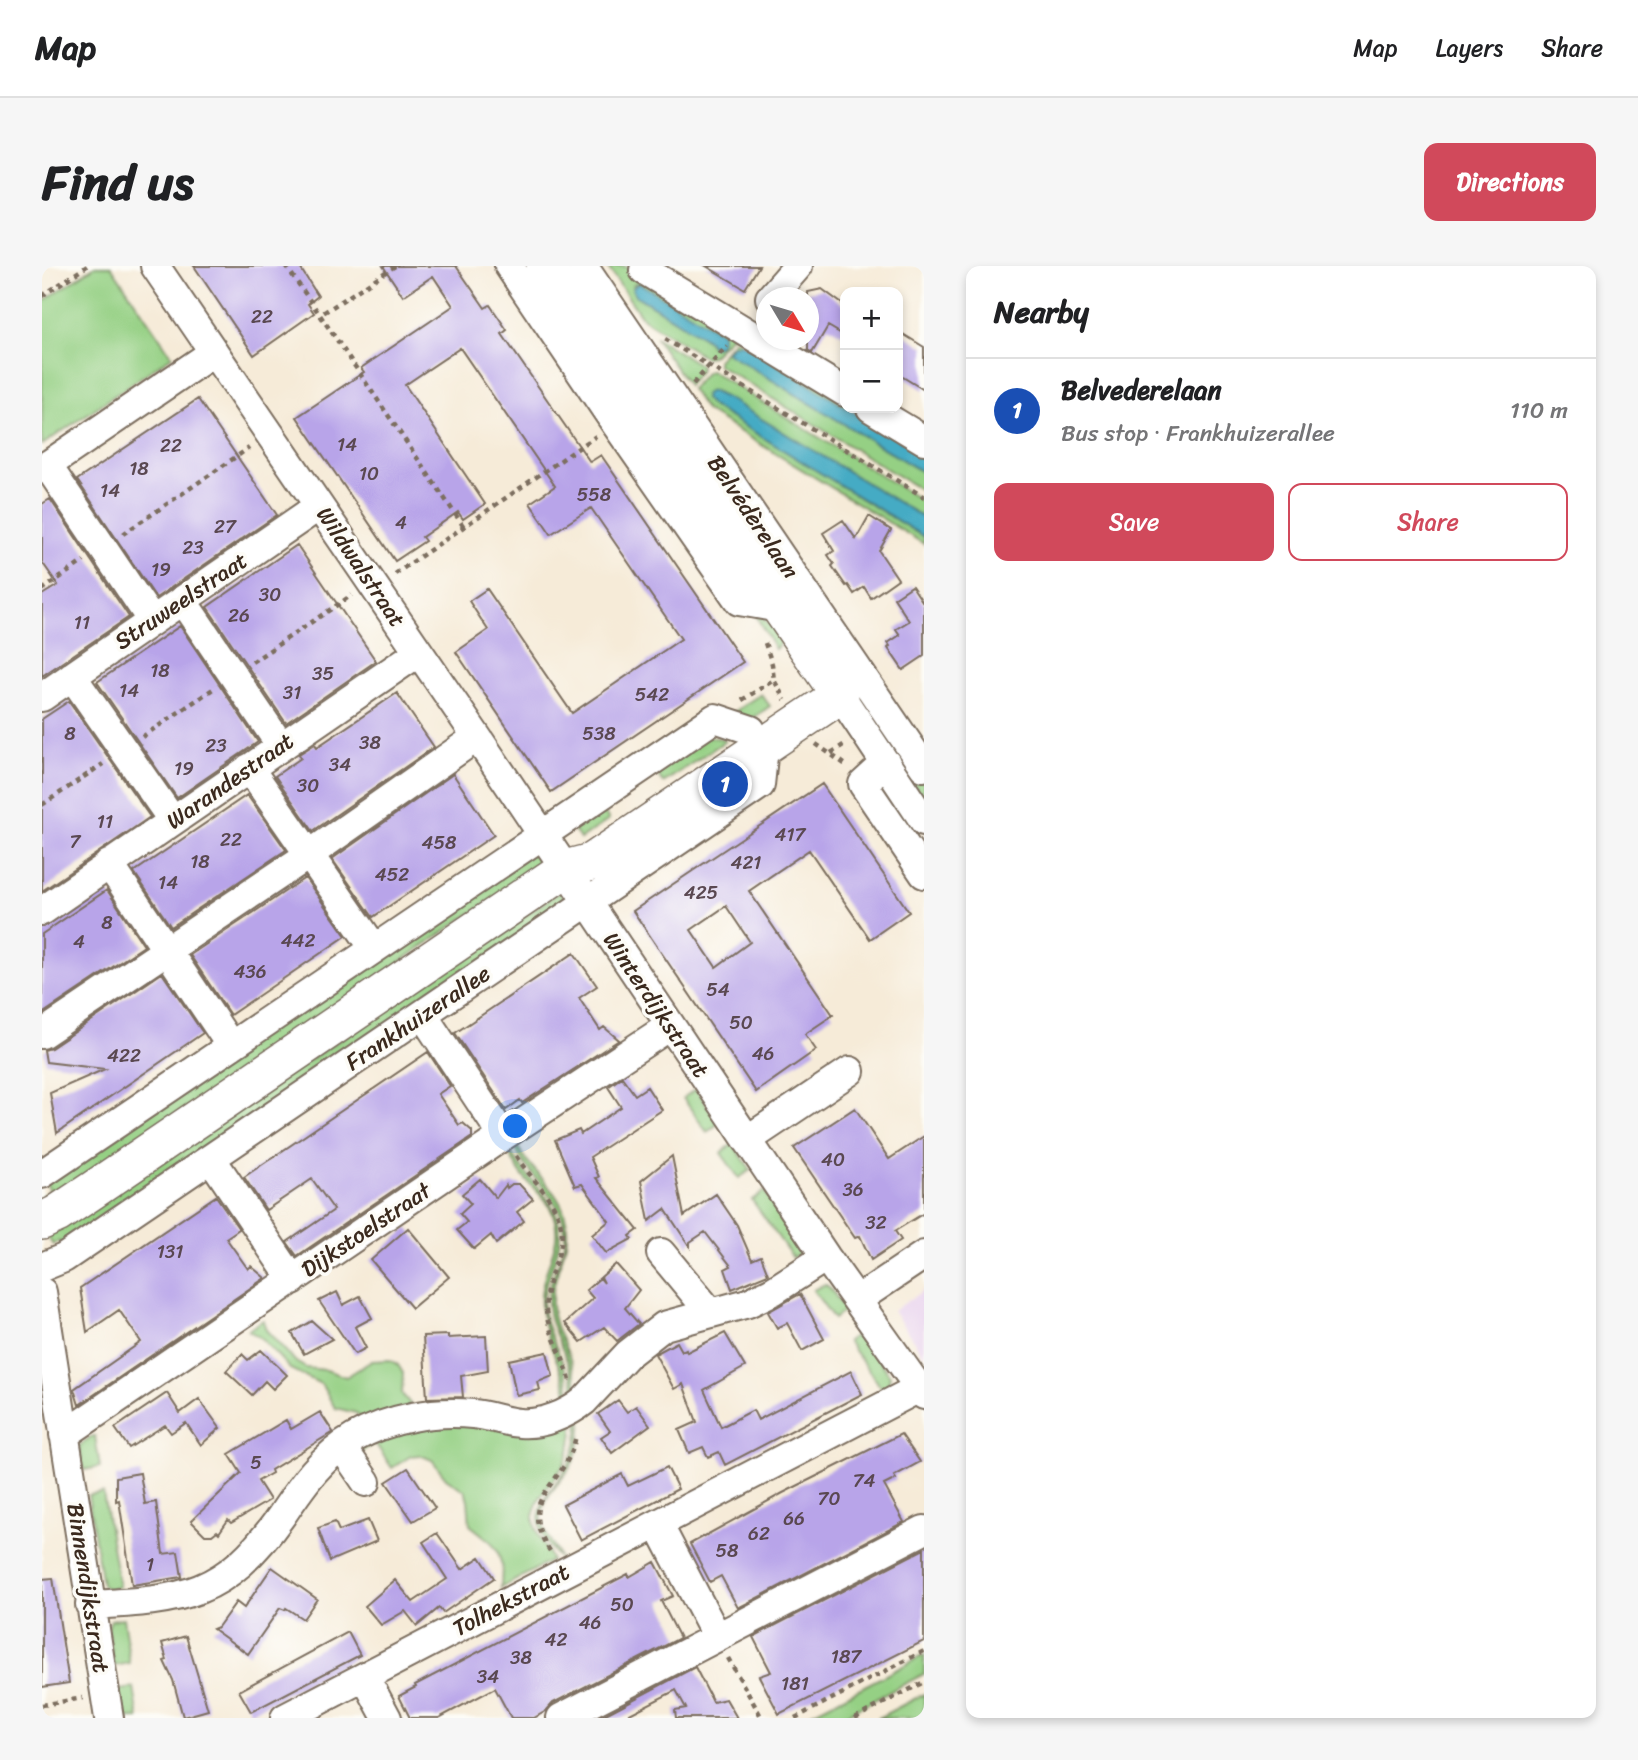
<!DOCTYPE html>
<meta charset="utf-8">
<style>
body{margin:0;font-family:Sriracha,sans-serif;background:#f6f6f6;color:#202124}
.controls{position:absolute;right:21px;top:21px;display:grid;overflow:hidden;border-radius:14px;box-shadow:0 4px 10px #0003}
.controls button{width:63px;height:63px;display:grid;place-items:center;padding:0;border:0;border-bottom:2px solid #e0e0e0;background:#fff;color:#202124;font:35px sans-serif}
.compass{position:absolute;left:714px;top:21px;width:63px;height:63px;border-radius:50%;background:#fff;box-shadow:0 4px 10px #0003;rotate:128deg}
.you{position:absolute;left:474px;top:861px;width:24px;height:24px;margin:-18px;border:5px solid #fff;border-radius:50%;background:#1a73e8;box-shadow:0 0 0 10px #1a73e833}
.badge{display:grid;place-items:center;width:46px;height:46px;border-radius:50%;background:#d1495b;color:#fff;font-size:23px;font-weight:700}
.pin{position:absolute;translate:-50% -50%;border:4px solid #fff;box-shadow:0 2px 7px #0006}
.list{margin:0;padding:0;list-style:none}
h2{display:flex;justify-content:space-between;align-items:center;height:91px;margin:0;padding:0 28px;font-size:30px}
h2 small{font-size:23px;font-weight:400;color:#757577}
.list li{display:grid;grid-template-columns:46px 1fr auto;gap:21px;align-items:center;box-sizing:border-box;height:105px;padding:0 28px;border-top:2px solid #e0e0e0}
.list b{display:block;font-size:26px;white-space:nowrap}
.list p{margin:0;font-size:23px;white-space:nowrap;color:#757577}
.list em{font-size:23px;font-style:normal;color:#757577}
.actions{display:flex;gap:14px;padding:21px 28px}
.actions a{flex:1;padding:16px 0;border:2px solid #d1495b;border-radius:14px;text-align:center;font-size:24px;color:#d1495b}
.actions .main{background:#d1495b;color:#fff}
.map{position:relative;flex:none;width:882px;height:1452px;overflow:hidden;border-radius:14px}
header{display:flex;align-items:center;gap:42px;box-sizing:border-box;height:98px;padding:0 35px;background:#fff;border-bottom:2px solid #e0e0e0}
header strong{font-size:33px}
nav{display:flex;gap:38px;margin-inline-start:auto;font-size:24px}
.intro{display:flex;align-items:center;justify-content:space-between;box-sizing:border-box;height:168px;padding:0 42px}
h1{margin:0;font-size:49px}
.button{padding:18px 32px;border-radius:14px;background:#d1495b;color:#fff;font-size:24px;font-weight:700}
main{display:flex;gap:42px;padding:0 42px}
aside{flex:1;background:#fff;border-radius:14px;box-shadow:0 4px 10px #0003}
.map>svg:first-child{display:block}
.built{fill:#e8d2ee}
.green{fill:#95d084;stroke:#687d51;stroke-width:2;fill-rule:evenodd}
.water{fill:#45abc4;stroke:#406a71;stroke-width:2}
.building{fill:#b8a4e9;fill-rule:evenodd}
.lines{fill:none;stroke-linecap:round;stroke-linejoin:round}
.minor-casing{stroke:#7c6e5f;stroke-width:32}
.major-casing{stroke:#7c6e5f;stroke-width:40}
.path{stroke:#7c6e5f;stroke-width:4.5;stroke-dasharray:5 5;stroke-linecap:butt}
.minor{stroke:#fff;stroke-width:28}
.major{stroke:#fff;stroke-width:37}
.labels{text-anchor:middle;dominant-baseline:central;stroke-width:7;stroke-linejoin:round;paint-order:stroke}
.number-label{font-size:19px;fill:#5a4851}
.street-label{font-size:23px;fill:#3b2a1e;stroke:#fdfcf7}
</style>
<header>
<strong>Map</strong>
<nav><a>Map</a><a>Layers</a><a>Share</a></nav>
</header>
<div class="intro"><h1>Find us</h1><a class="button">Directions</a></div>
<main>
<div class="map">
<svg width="882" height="1452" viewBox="0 0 882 1452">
<rect width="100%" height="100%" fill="#fdfcf7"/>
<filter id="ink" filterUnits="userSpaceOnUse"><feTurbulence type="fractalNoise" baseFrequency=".0143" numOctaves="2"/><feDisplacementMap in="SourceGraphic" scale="14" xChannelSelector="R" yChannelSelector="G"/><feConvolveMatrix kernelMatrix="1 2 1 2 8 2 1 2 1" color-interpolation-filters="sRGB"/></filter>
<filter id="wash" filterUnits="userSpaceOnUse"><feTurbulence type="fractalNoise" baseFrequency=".00686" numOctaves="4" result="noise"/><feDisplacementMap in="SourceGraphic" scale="28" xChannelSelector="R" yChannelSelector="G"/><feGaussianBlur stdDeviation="1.57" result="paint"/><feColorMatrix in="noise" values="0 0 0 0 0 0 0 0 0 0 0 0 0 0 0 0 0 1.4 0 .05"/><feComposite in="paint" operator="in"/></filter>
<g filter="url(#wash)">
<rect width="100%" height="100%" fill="#f6ebd8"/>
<path class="built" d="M882,1024V1090L851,1045Z"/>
<path class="green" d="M53,0H69L130,90L0,179V36Z
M565,0H582L689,65V70L670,90L663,91L601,53ZM594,17H598L676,80H669L665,74L593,29L591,19Z
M613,71L658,99V104L646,119Z
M693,73L803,135V141L699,77L685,86L882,207V226L676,99L675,94Z
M669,105L882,236V252L671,125L818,232L882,271V278L664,145L649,123L664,106Z
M716,347L728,359L730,357L739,377L733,383L713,348Z
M719,428L728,440L710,453L690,447Z
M846,461L882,515V535L839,466Z
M663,470L681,473L683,475L621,517L614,506Z
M568,531L573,538L560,542L567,554L538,573L528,558Z
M489,584L500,599L6,936L1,929L8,924L2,915Z
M518,626L528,641L23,984L17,975L11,979L5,970Z
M654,823L677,857L665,866L641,832Z
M691,878L709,904L697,912L679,887Z
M476,881C489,905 514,922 522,946C534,980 508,1006 510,1040C511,1059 520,1073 527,1090C531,1102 534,1114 537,1126L534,1128C531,1116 529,1104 524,1092C517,1074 506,1056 506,1036C506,1017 516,1001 521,984C532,943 496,920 477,890L474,884Z
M467,887L471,889C484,912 508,928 516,954C525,985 499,1012 501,1043C503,1061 513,1077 519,1093C525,1107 527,1121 530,1135L527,1134C521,1098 497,1067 499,1031C500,1001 523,978 511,948C506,934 494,925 484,914C477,906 472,897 467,887Z
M722,925L759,979L758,987L751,992L710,934Z
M783,1018L788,1022L803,1044L792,1053L771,1024Z
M221,1054L224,1064L254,1096L264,1102L284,1104L304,1111L330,1095L348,1094L356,1099L361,1107L360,1128L369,1139L324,1156L314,1147L293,1142L279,1118L248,1103L220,1073L206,1064Z
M819,1066L848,1110L846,1119L840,1123L805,1075Z
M537,1150H540C539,1167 538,1183 530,1198C520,1217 499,1229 500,1254C501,1269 514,1280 517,1292C510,1286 505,1277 501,1270C487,1239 514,1222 527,1197C535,1182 537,1167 537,1150Z
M532,1155C531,1170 529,1184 522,1198C511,1218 491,1230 492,1255C493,1271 506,1281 509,1295L459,1322L460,1300L456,1286L448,1275L428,1259L426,1234L423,1225L404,1212L390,1194L378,1189L369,1190L350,1202L333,1177L317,1187L314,1181L365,1160Z
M50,1170H53L58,1201L42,1204L37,1180Z
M61,1227L77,1321L66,1323L60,1319L46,1229Z
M81,1352L88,1397L72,1400L66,1361L69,1354Z
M882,1389V1408L797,1452H761Z
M92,1422L97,1452H79L76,1424Z
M882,1428V1452H836Z"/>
<path class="water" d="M597,17L680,67V74L676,80L671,81L665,74L593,29L590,22Z
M699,77L882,189V207L684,86L690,79Z
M669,125L690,135L882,252V271L668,139L662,132L664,127Z"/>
<g id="blocks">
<path class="building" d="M152,0H257L276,30L266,38L272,47L212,89Z
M341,0H414L443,42L448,39L465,64L460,68L548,196L559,189L701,396L509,526L414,386L446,364L427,335L445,323L530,447L639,373L549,242L509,268L488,237L513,220L418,82L363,119L443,238L421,253L416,246L380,271L383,275L353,295L255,151L322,106L319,102L411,40L391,10L361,30Z
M664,0H717L703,23Z
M780,23L803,40V70L786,60L770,87L766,84V26Z
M856,65L882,81V124L856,108Z
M156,133L235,249L114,332L35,214Z
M8,233L87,351L0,410V329L16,319L0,296V238Z
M827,250L849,264L837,285L856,313L829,332L822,321L812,328L806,319L804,320L790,300L792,298L786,289L792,285L781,267L801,254L814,273Z
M255,279L334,395L244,457L165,341Z
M870,320L882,338V390L861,404L846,382L848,380L846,377L858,369L854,363L867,355L852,332Z
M138,360L216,476L135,532L55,416Z
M355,427L392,481L271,565L233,510L259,492L257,488L273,478L275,481Z
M27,435L108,551L0,625V453Z
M411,508L452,569L331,651L290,593Z
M780,518L867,646L828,673L767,584L707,625L791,749L763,768L774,784L714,826L591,645ZM684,640L708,676L674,701L649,664Z
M205,529L244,584L129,661L92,606Z
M263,612L304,670L188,749L148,689Z
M65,624L102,680L0,748V668Z
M532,687L555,720L537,732L558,764L562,761L577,774L480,837L478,834L464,844L413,767Z
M120,707L161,767L15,867L8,827L63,803L4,796L2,784L9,782Z
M386,786L408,820L396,828L417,859L421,857L430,865V871L255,990L245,976L292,944L270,913L224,944L202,911Z
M580,811L593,829L605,821L620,844L548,891L557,911L554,912L596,964L588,970L590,973L564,987L550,969L567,955L540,918L533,920L513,874L537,864L539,868L579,841L566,821Z
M813,842L847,893L882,870V947L853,965L859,974L829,994L818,970L813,972L752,882Z
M630,890L642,950L674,928L695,959L710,994L719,990L726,1008L690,1023L683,1003L689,1000L663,966L648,976V981L623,943L607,955L599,915Z
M438,913L454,932L464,919L465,922L470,918H477L491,933L475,946L482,955L454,978L449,969L432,983L415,964L425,956L418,948L429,938L420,928Z
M174,930L197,963L184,972L206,1003L209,1000L223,1012L37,1139L32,1123L99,1076L77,1044L45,1066L38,1022Z
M366,962L407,1011L370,1042L329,994Z
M574,998L597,1024L583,1042L597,1058L575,1075L562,1061L539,1076L523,1057L551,1032L544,1024L558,1012L562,1017L559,1011Z
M295,1026L301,1039L318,1030L330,1052L313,1061L324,1082L313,1088L277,1035Z
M758,1028L782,1073L760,1085L745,1057L735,1062L726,1046Z
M270,1055L290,1073L262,1088L250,1067Z
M683,1067L703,1101L662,1124L679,1161L711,1144L716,1154L809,1105L820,1128L683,1199L677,1186L666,1191L661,1181L647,1187L637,1164L655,1156L641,1118L632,1123L613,1088L635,1076L640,1085L644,1083L645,1086Z
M406,1069V1072L444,1070L446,1105L419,1110L421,1131L385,1132L381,1070Z
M219,1084L245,1109L231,1123L223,1115L210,1129L184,1105L200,1088L206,1094Z
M505,1086L511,1110L496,1116L498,1124L474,1129L467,1094Z
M125,1127L138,1147L157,1133L178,1162L159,1179L144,1157L129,1167L123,1159L87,1182L73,1162Z
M576,1134L585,1146L594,1140L608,1159L570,1187L559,1171L568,1165L556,1148Z
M278,1146L291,1166L229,1204L230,1207L216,1215L228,1234L189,1257L186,1254L177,1267L175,1265L170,1269H163L149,1255L199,1207L187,1188L244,1154L249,1163Z
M859,1168L878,1196L852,1210L854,1213L842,1219L862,1256L696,1342L679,1310L668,1316L648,1278L741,1227Z
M625,1201L636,1223L539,1274L521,1239L580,1208L586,1220Z
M366,1202L393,1242L371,1255L344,1216Z
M98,1207L103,1238L114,1236L121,1288L136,1286L140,1311L90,1319L77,1234L74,1235V1211Z
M326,1254L335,1275L288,1295L276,1262L293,1256L297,1265Z
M395,1267L420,1303L438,1291L452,1312L401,1347L397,1342L375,1360L363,1345L339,1359L323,1340L353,1314L371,1336L405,1313L381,1276Z
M882,1283V1375L737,1448L717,1410L729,1406L711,1371Z
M613,1296L631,1330L619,1335L638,1372L511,1437L504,1445L492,1452H469L453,1422L397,1452H368L357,1430L374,1421L373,1419L586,1308L587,1311Z
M230,1301L275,1333L261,1353L244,1342L243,1344L238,1342L206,1388L171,1363L176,1361L194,1336L202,1342Z
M11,1312L27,1417L0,1421V1313Z
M306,1366L318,1389L209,1446L197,1425Z
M144,1370L166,1444L141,1451L131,1414L122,1395L125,1394L120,1377Z
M653,1401L671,1436L684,1433L695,1452H634L633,1444L644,1442L634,1424L580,1452H556Z"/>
</g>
</g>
<g filter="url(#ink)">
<use href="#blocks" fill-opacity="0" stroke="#7c6e5f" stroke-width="2"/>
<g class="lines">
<g class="minor-casing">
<path id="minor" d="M113,0L435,471L784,991L882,1129
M467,0L573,157L697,335L738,342
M541,0L882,501
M602,4L803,126
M728,32L756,0
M829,142L882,174
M5,199L110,355
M0,203L172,86
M140,334L239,480
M30,410L131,555
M798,429L882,555
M0,431L277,240
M844,497L821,518L882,608
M207,502L332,682
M67,598L189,780
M0,645L377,386
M381,749L461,870
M0,768L268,588L435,471
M705,874L808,805
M169,892L251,1014
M0,908L673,452L709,464
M619,987L668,1046
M0,1001L22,992L718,519L722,481
M0,1026L67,1452
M815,1034L882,989
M22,1169L461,870L628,760
M300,1181L324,1216
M616,1258L675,1371
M48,1339C142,1334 182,1331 240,1249C261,1218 278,1192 312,1172C347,1152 392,1144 431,1148C447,1149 462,1156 478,1157C500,1159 526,1148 542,1135L586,1088L622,1060L706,1037L731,1025L784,991
M323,1411L345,1452
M243,1452L877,1122
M519,1452L882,1264"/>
</g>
<g class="major-casing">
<path id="major" d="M0,955L15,948L51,924L523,603L550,596L798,429L503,0"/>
</g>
<path class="path" d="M244,0L278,49
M353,0L278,49L422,261
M0,30L45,0
M623,73L882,231
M651,118L685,80
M81,268L207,182
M353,308L554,170
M0,324L42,295
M723,377L730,398L732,414L743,434
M210,396L310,329
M700,434L732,414
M100,471L171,423
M774,478L804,499
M789,487L803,478
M0,539L61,498
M474,890C494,921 530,944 517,987C511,1006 502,1023 504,1044C506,1068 523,1091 528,1115
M508,1285C470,1227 527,1221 534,1168
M686,1392L720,1452
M0,1439L41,1432
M753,1452L882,1385
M813,1452L882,1416"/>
<use href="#minor" class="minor"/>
<use href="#major" class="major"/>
</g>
</g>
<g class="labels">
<g class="number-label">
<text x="220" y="50">22</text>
<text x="305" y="178">14</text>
<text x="129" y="179">22</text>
<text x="97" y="202">18</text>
<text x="327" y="207">10</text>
<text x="68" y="224">14</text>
<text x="552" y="228">558</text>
<text x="359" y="256">4</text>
<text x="183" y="260">27</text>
<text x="151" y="281">23</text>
<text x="119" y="303">19</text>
<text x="228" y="328">30</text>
<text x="197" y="349">26</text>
<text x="40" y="356">11</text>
<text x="118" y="404">18</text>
<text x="281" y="407">35</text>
<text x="87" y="424">14</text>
<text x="250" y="426">31</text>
<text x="610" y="428">542</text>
<text x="28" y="467">8</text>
<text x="557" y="467">538</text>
<text x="328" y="476">38</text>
<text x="174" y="479">23</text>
<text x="298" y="498">34</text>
<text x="142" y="502">19</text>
<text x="266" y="519">30</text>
<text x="63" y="555">11</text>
<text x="748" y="568">417</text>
<text x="189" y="573">22</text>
<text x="33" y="575">7</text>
<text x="397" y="576">458</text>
<text x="158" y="595">18</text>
<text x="704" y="596">421</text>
<text x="350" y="608">452</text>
<text x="126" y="616">14</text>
<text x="659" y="626">425</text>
<text x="65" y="656">8</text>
<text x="256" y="674">442</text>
<text x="37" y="675">4</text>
<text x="208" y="705">436</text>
<text x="676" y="723">54</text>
<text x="699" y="756">50</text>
<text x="721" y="787">46</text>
<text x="82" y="789">422</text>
<text x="791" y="893">40</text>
<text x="811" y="923">36</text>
<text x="834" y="956">32</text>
<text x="128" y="985">131</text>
<text x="214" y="1196">5</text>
<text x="822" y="1214">74</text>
<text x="787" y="1232">70</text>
<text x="752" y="1252">66</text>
<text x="717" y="1267">62</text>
<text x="685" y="1284">58</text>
<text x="108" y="1298">1</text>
<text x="580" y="1338">50</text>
<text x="548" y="1356">46</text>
<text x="514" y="1373">42</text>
<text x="804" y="1390">187</text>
<text x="479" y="1391">38</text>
<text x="446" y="1410">34</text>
<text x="753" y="1417">181</text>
</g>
<g class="street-label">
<text transform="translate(711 251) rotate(56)">Belvédèrelaan</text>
<text transform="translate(319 301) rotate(56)">Wildwalstraat</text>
<text transform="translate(139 335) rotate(-34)">Struweelstraat</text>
<text transform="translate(188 515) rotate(-35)">Warandestraat</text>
<text transform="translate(614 739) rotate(56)">Winterdijkstraat</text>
<text transform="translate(376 752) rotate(-34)">Frankhuizerallee</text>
<text transform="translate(324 964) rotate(-34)">Dijkstoelstraat</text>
<text transform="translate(46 1322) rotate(81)">Binnendijkstraat</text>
<text transform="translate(469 1334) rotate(-28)">Tolhekstraat</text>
</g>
</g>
</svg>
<div class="controls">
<button>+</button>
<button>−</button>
</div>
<svg class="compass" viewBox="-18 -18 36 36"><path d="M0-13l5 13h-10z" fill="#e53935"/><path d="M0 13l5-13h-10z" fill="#757577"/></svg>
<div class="you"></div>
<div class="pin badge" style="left:683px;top:518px;background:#1a4fb4">1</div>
</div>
<aside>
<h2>Nearby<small></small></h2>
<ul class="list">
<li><span class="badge" style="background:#1a4fb4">1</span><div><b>Belvederelaan</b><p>Bus stop · Frankhuizerallee</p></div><em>110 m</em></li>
</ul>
<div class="actions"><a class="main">Save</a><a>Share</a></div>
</aside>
</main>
